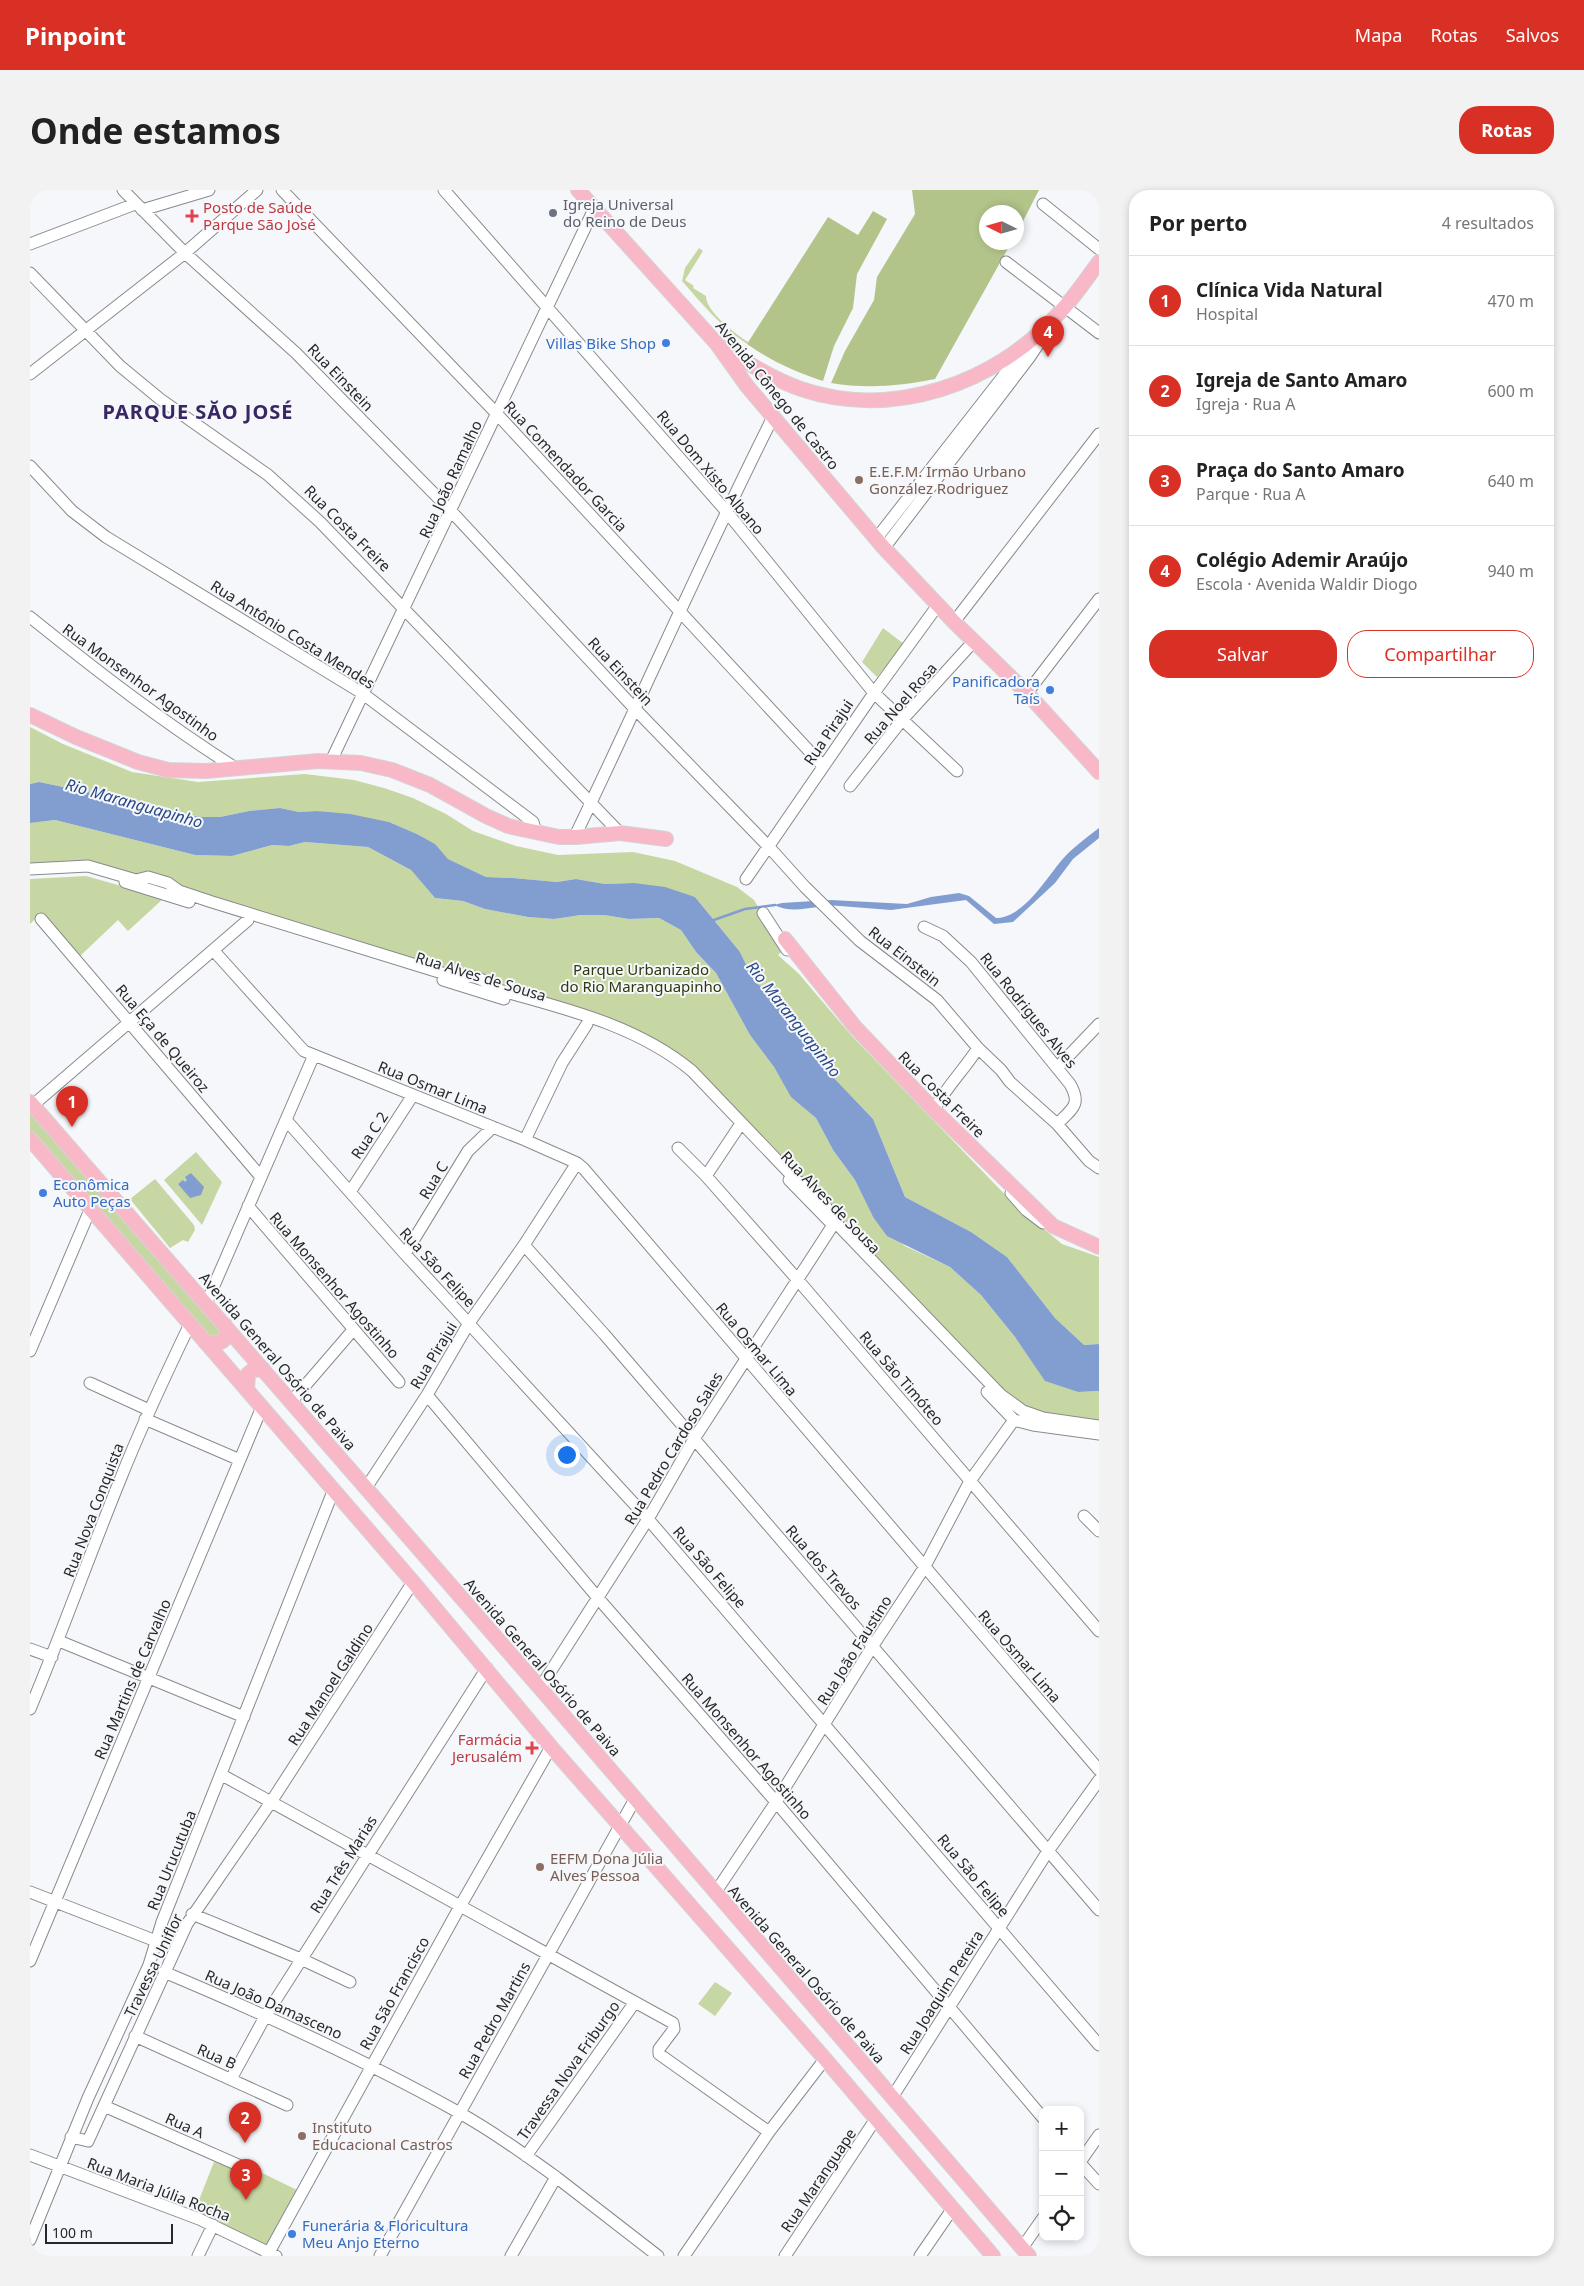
<!DOCTYPE html>
<html lang="pt">
<meta charset="utf-8">
<style>
body{margin:0;font-family:"Noto Sans",sans-serif;background:#f2f2f2;color:#222}
.controls{position:absolute;right:15px;bottom:15px;display:grid;overflow:hidden;border-radius:10px;box-shadow:0 2px 8px #0003}
.controls button{width:45px;height:45px;display:grid;place-items:center;padding:0;border:0;border-bottom:1px solid #e0e0e0;background:#fff;color:#222;font:25px sans-serif}
.compass{position:absolute;left:949px;top:15px;width:45px;height:45px;border-radius:50%;background:#fff;box-shadow:0 2px 8px #0003;rotate:275deg}
.scale{position:absolute;left:15px;bottom:12px;width:128px;box-sizing:border-box;padding-left:5px;border:2px solid #272829;border-top:0;font-size:14px;line-height:18px;white-space:nowrap;color:#272829;-webkit-text-stroke:4px #f5f7fa;paint-order:stroke}
.you{position:absolute;left:536px;top:1264px;width:18px;height:18px;margin:-12px;border:4px solid #fff;border-radius:50%;background:#1a73e8;box-shadow:0 0 0 8px #1a73e833}
.badge{display:grid;place-items:center;width:32px;height:32px;border-radius:50%;background:#d93025;color:#fff;font-size:16px;font-weight:700}
.pin{position:absolute;translate:-50% -41px;filter:drop-shadow(0 1px 2px #0008)}
.pin::after{content:'';position:absolute;top:26px;width:18px;height:15px;background:inherit;clip-path:polygon(0 0,100% 0,50% 100%)}
.list{margin:0;padding:0;list-style:none}
h2{display:flex;justify-content:space-between;align-items:center;height:65px;margin:0;padding:0 20px;font-size:21px}
h2 small{font-size:16px;font-weight:400;color:#767676}
.list li{display:grid;grid-template-columns:32px 1fr auto;gap:15px;align-items:center;box-sizing:border-box;height:90px;padding:0 20px;border-top:1px solid #e0e0e0}
.list b{display:block;font-size:19px;white-space:nowrap}
.list p{margin:0;font-size:16px;white-space:nowrap;color:#767676}
.list em{font-size:16px;font-style:normal;color:#767676}
.actions{display:flex;gap:10px;padding:15px 20px}
.actions a{flex:1;padding:11px 0;border:1px solid #d93025;border-radius:20px;text-align:center;font-size:18px;color:#d93025}
.actions .main{background:#d93025;color:#fff}
.icon{flex:none;width:28px;height:28px;fill:none;stroke:currentColor;stroke-width:2;stroke-linecap:round;stroke-linejoin:round}
.map{position:relative;flex:none;width:1069px;height:2066px;overflow:hidden;border-radius:20px}
header{display:flex;align-items:center;gap:30px;box-sizing:border-box;height:70px;padding:0 25px;background:#d93025;color:#fff}
header strong{font-size:24px}
nav{display:flex;gap:28px;margin-inline-start:auto;font-size:18px}
.intro{display:flex;align-items:center;justify-content:space-between;box-sizing:border-box;height:120px;padding:0 30px}
h1{margin:0;font-size:35px}
.button{padding:12px 22px;border-radius:20px;background:#d93025;color:#fff;font-size:18px;font-weight:700}
main{display:flex;gap:30px;padding:0 30px}
aside{flex:1;background:#fff;border-radius:20px;box-shadow:0 2px 8px #0003}
.map>svg:first-child{display:block}
.green{fill:#c7d7a3}
.forest{fill:#b2c489}
.water{fill:#829dd0}
.lines{fill:none;stroke-linecap:round;stroke-linejoin:round}
.stream{stroke:#829dd0;stroke-width:2.5}
.minor-casing{stroke:#888b8d;stroke-width:13}
.major-casing{stroke:#d4d4d4;stroke-width:16}
.minor{stroke:#fff;stroke-width:11}
.major{stroke:#f8b8c8;stroke-width:14}
.worship-dot{fill:#6b7280;stroke:#f5f7fa;stroke-width:2}
.health-dot{fill:#e0444e;stroke:#f5f7fa;stroke-width:2}
.shop-dot{fill:#3f7fe0;stroke:#f5f7fa;stroke-width:2}
.education-dot{fill:#8d6e63;stroke:#f5f7fa;stroke-width:2}
.labels{text-anchor:middle;dominant-baseline:central;stroke-width:4;stroke-linejoin:round;paint-order:stroke}
.worship-label{font-size:15px;fill:#5b616d;stroke:#f5f7fa;text-anchor:start}
.health-label{font-size:15px;fill:#be3a42;stroke:#f5f7fa;text-anchor:start}
.shop-label{font-size:15px;fill:#366cbe;stroke:#f5f7fa;text-anchor:end}
.street-label{font-size:15px;fill:#272829;stroke:#f5f7fa}
.education-label{font-size:15px;fill:#785e54;stroke:#f5f7fa;text-anchor:start}
.park-label{font-size:15px;fill:#2e380c;stroke:#f5f7fa}
.water-label{font-size:16px;font-style:italic;fill:#294888;stroke:#f5f7fa}
.district-label{font-size:20px;font-weight:bold;letter-spacing:1px;fill:#382762;stroke:#f5f7fa}
</style>
<header>
<strong>Pinpoint</strong>
<nav><a>Mapa</a><a>Rotas</a><a>Salvos</a></nav>
</header>
<div class="intro"><h1>Onde estamos</h1><a class="button">Rotas</a></div>
<main>
<div class="map">
<svg width="1069" height="2066" viewBox="0 0 1069 2066">
<rect width="100%" height="100%" fill="#f5f7fa"/>
<path class="green" d="M669,58L673,61L655,90L664,96L663,98L676,106C676,122 706,144 718,152L717,154C691,137 672,114 652,91L655,78Z
M853,438L874,454L847,487L832,472Z
M0,537L33,554L102,582L168,592L275,584L324,590L354,598L383,608L416,624L443,641L486,656L528,665L603,662L645,671L707,697L724,710L753,760L748,765L769,784L821,845L987,1017L1032,1054L1069,1067V1154L1054,1155L1025,1128L977,1067L941,1042L875,1007L843,929L783,866L750,812L724,791L710,762L665,707L604,693L575,694L546,689L527,692L483,688L456,687L418,669L404,654L387,644L359,632L287,621L269,622L250,618L219,621L190,627H172L150,624L115,614L9,592L0,594Z
M25,630L165,665L202,666L242,655L259,656L275,652L338,657L381,680L405,708L433,711L455,719L498,727L524,729L551,725H574L599,729L629,728L651,740L666,762L686,783L720,845L744,877L761,906L786,928L803,960L825,990L843,1027L875,1056L920,1077L951,1105L985,1147L1016,1191L1048,1202L1069,1201V1239L988,1227L704,931L639,867L572,835L55,678L0,681V633Z
M56,686L134,708L98,741L88,730L49,767L10,724L0,734V689Z
M0,920L193,1144L180,1149L0,941Z
M166,962L192,992L172,1035L134,990Z
M125,989L164,1035L165,1040L158,1052L153,1050L140,1058L100,1009Z
M685,1792L702,1803L685,1826L668,1814Z
M184,1972L207,1978L226,1980L269,2001L238,2056L165,2020Z"/>
<path class="forest" d="M882,0H1009L987,43L986,22H956V52L981,53L905,189C870,196 837,199 801,193L815,161L844,110L847,87L885,24Z
M843,21L857,29L827,84L823,118L804,156L793,191C765,182 741,171 717,154L798,27L828,45Z"/>
<path class="water" d="M9,592L115,614L150,624L172,627H190L219,621L250,618L269,622L287,621L320,624L359,632L387,644L405,654L418,669L456,687L483,688L527,692L546,689L575,694L604,693L635,697L665,707L710,762L724,791L750,812L783,866L843,929L875,1007L941,1042L977,1067L1025,1128L1054,1155L1069,1154V1201L1048,1202L1015,1191L985,1147L951,1105L920,1077L857,1046L843,1027L825,990L803,960L786,928L761,907L744,877L720,845L686,783L666,762L651,740L629,728L599,729L574,725H551L524,729L498,727L455,719L433,711L405,708L381,680L338,657L275,652L259,656L242,655L202,666L165,665L25,630L0,633V594Z
M1069,638V648L1043,669L1025,693L983,732L964,734L936,710L861,720L797,715L793,711L801,710L877,714L901,707L929,703L939,706L966,728C993,728 1015,690 1031,671C1042,658 1056,648 1069,638Z
M783,711L788,717C773,719 758,722 744,715L752,713Z
M161,983L174,997L171,1005L160,1008L148,994L153,990L155,992L157,990L155,987Z"/>
<g class="lines">
<path class="stream" d="M681,731L715,719L745,715"/>
<g class="minor-casing">
<path id="minor" d="M93,0L155,63L266,163L421,321L606,520L739,657L775,697L830,751L907,810L948,858L971,880L980,892L1027,934L1059,971L1069,978
M252,0L467,224L793,576
M414,0L696,321L844,503L927,581
M1013,14L1069,59
M112,20L179,0
M0,54L105,14
M976,72L1069,143
M0,83L90,176L130,209L238,285L290,332L590,643
M0,184L155,63L227,0
M0,276L42,321L76,347L332,503L503,632L506,642
M846,349L996,157
M854,358L999,168L1020,137
M0,427C67,481 134,533 207,579
M924,432L1069,244
M997,503L1069,409
M301,571L564,19
M820,596L872,530L944,451
M546,647V644C613,505 674,364 743,227
M0,679L58,676L106,690L118,687L138,693L149,701L182,712L425,787C441,784 454,788 465,799C533,818 607,835 662,881L767,991C795,1003 790,1012 806,1033L971,1205L993,1221L1013,1228L1069,1236
M716,689L844,503L908,415
M95,692L159,712
M733,723L757,760
M11,729L231,987
M894,737L913,746L941,772L1040,894C1052,915 1042,919 1027,934
M184,761L274,861L495,950L547,973L554,979L1069,1580
M413,790L474,809
M1027,878L1069,834
M3,915L218,730
M904,920C916,897 934,880 948,858
M256,930L375,1064L618,1329L1069,1855
M495,950L532,873L557,834
M648,958L676,986L767,1089L1069,1441
M676,986L708,938
M759,990L800,1032
M320,1002L383,905
M981,1003L996,1020L1013,1033
M218,1016L369,1192
M494,1055L574,1144L1069,1720
M375,1064L438,961L463,937
M176,1114L284,865
M0,1161L60,1020
M60,1193L119,1220
M957,1202L984,1230L1003,1235L1069,1244
M397,1205L568,1408L746,1612L1013,1928
M261,1212L323,1140
M115,1229L210,1270
M336,1298L397,1205L439,1133L494,1055L547,973
M1054,1326L1069,1341
M29,1451L214,1527
M0,1459L22,1467
M510,1498L618,1329L664,1249L803,1035
M0,1519C32,1443 59,1366 90,1290C111,1237 135,1186 160,1134
M192,1585L643,1833L644,1839L629,1859V1864L739,1942
M0,1702L126,1751
M685,1703L746,1612L842,1457L894,1378L940,1291L984,1230
M162,1724L271,1769L320,1792
M0,1771L232,1217
M134,1782C234,1824 333,1869 428,1922C462,1941 494,1964 526,1987L481,2066
M105,1846L257,1915
M201,1889L236,1825L457,1478
M863,1906L1018,1661L1069,1590
M74,1916L224,1982
M41,1947L58,1951L157,1734L241,1612L383,1392
M0,1965L169,2029L246,2066
M496,1966L605,1812
M1050,1972L1069,1945
M1050,1973L1069,1994
M526,1987L628,2066
M0,2050L58,1908L119,1775L132,1732L304,1299
M992,2058L1013,2028
M168,2066L183,2035
M237,2066L428,1720L521,1557
M350,2066L605,1609
M654,2066L739,1942L795,1869
M755,2066L845,1930
M890,2066L923,2018"/>
</g>
<g class="major-casing">
<path id="major" d="M548,0L687,154L717,196L854,358L924,432L997,503L1069,582
M694,158C719,174 743,189 771,199C862,230 966,194 1029,123C1044,108 1056,89 1069,72
M0,525L46,547L108,572L138,580L176,581L288,571L331,573L362,580L400,595L456,626L478,636L529,647H546L590,643L636,649
M755,749L825,837L904,920L1023,1036L1069,1057
M0,912L510,1498L999,2066
M0,949L383,1392L521,1557L795,1869L963,2066
M175,1152C184,1154 191,1155 197,1146L195,1135
M217,1200L218,1184L223,1180L233,1179"/>
</g>
<use href="#minor" class="minor"/>
<use href="#major" class="major"/>
</g>
<circle class="worship-dot" cx="523" cy="23" r="5"/>
<g class="health-dot">
<path d="M159.5 18.5h5v5h5v5h-5v5h-5v-5h-5v-5h5z"/>
<path d="M499.5 1550.5h5v5h5v5h-5v5h-5v-5h-5v-5h5z"/>
</g>
<g class="shop-dot">
<circle cx="636" cy="153" r="5"/>
<circle cx="1020" cy="500" r="5"/>
<circle cx="13" cy="1003" r="5"/>
<circle cx="262" cy="2044" r="5"/>
</g>
<g class="education-dot">
<circle cx="829" cy="290" r="5"/>
<circle cx="510" cy="1677" r="5"/>
<circle cx="272" cy="1946" r="5"/>
</g>
<g class="labels">
<g class="worship-label">
<text x="533" y="14">Igreja Universal<tspan x="533" dy="17">do Reino de Deus</tspan></text>
</g>
<g class="health-label">
<text x="173" y="17">Posto de Saúde<tspan x="173" dy="17">Parque São José</tspan></text>
<text x="492" y="1549" text-anchor="end">Farmácia<tspan x="492" dy="17">Jerusalém</tspan></text>
</g>
<g class="shop-label">
<text x="626" y="153">Villas Bike Shop</text>
<text x="1010" y="491">Panificadora<tspan x="1010" dy="17">Taís</tspan></text>
<text x="23" y="994" text-anchor="start">Econômica<tspan x="23" dy="17">Auto Peças</tspan></text>
<text x="272" y="2035" text-anchor="start">Funerária &amp; Floricultura<tspan x="272" dy="17">Meu Anjo Eterno</tspan></text>
</g>
<g class="street-label">
<text transform="translate(311 187) rotate(46)">Rua Einstein</text>
<text transform="translate(748 205) rotate(51)">Avenida Cônego de Castro</text>
<text transform="translate(536 276) rotate(47)">Rua Comendador Garcia</text>
<text transform="translate(681 282) rotate(50)">Rua Dom Xisto Albano</text>
<text transform="translate(420 289) rotate(-65)">Rua João Ramalho</text>
<text transform="translate(318 338) rotate(45)">Rua Costa Freire</text>
<text transform="translate(263 444) rotate(32)">Rua Antônio Costa Mendes</text>
<text transform="translate(591 481) rotate(47)">Rua Einstein</text>
<text transform="translate(111 492) rotate(36)">Rua Monsenhor Agostinho</text>
<text transform="translate(870 513) rotate(-49)">Rua Noel Rosa</text>
<text transform="translate(798 542) rotate(-56)">Rua Pirajui</text>
<text transform="translate(875 766) rotate(38)">Rua Einstein</text>
<text transform="translate(451 786) rotate(17)">Rua Alves de Sousa</text>
<text transform="translate(999 820) rotate(51)">Rua Rodrigues Alves</text>
<text transform="translate(133 848) rotate(50)">Rua Eça de Queiroz</text>
<text transform="translate(403 897) rotate(22)">Rua Osmar Lima</text>
<text transform="translate(912 904) rotate(45)">Rua Costa Freire</text>
<text transform="translate(339 945) rotate(-56)">Rua C 2</text>
<text transform="translate(403 990) rotate(-59)">Rua C</text>
<text transform="translate(801 1012) rotate(46)">Rua Alves de Sousa</text>
<text transform="translate(408 1077) rotate(47)">Rua São Felipe</text>
<text transform="translate(305 1095) rotate(49)">Rua Monsenhor Agostinho</text>
<text transform="translate(727 1159) rotate(50)">Rua Osmar Lima</text>
<text transform="translate(403 1165) rotate(-59)">Rua Pirajui</text>
<text transform="translate(248 1171) rotate(49)">Avenida General Osório de Paiva</text>
<text transform="translate(872 1188) rotate(49)">Rua São Timóteo</text>
<text transform="translate(643 1258) rotate(-59)">Rua Pedro Cardoso Sales</text>
<text transform="translate(63 1320) rotate(-69)">Rua Nova Conquista</text>
<text transform="translate(680 1377) rotate(49)">Rua São Felipe</text>
<text transform="translate(794 1377) rotate(49)">Rua dos Trevos</text>
<text transform="translate(824 1460) rotate(-58)">Rua João Faustino</text>
<text transform="translate(990 1466) rotate(49)">Rua Osmar Lima</text>
<text transform="translate(513 1477) rotate(49)">Avenida General Osório de Paiva</text>
<text transform="translate(102 1489) rotate(-67)">Rua Martins de Carvalho</text>
<text transform="translate(300 1494) rotate(-57)">Rua Manoel Galdino</text>
<text transform="translate(717 1556) rotate(49)">Rua Monsenhor Agostinho</text>
<text transform="translate(141 1670) rotate(-68)">Rua Urucutuba</text>
<text transform="translate(313 1674) rotate(-58)">Rua Três Marias</text>
<text transform="translate(944 1685) rotate(50)">Rua São Felipe</text>
<text transform="translate(123 1775) rotate(-64)">Travessa Uniflor</text>
<text transform="translate(777 1784) rotate(49)">Avenida General Osório de Paiva</text>
<text transform="translate(911 1802) rotate(-58)">Rua Joaquim Pereira</text>
<text transform="translate(364 1803) rotate(-61)">Rua São Francisco</text>
<text transform="translate(244 1814) rotate(24)">Rua João Damasceno</text>
<text transform="translate(464 1830) rotate(-61)">Rua Pedro Martins</text>
<text transform="translate(187 1866) rotate(24)">Rua B</text>
<text transform="translate(538 1880) rotate(-55)">Travessa Nova Friburgo</text>
<text transform="translate(155 1935) rotate(24)">Rua A</text>
<text transform="translate(788 1990) rotate(-56)">Rua Maranguape</text>
<text transform="translate(129 1999) rotate(21)">Rua Maria Júlia Rocha</text>
</g>
<g class="education-label">
<text x="839" y="281">E.E.F.M. Irmão Urbano<tspan x="839" dy="17">González Rodriguez</tspan></text>
<text x="520" y="1668">EEFM Dona Júlia<tspan x="520" dy="17">Alves Pessoa</tspan></text>
<text x="282" y="1937">Instituto<tspan x="282" dy="17">Educacional Castros</tspan></text>
</g>
<g class="park-label">
<text x="611" y="779">Parque Urbanizado<tspan x="611" dy="17">do Rio Maranguapinho</tspan></text>
</g>
<g class="water-label">
<text transform="translate(104 613) rotate(16)">Rio Maranguapinho</text>
<text transform="translate(764 829) rotate(52)">Rio Maranguapinho</text>
</g>
<g class="district-label">
<text x="168" y="221">PARQUE SĂO JOSÉ</text>
</g>
</g>
</svg>
<div class="controls">
<button>+</button>
<button>−</button>
<button><svg class="icon" aria-label="locate" viewBox="0 0 24 24"><circle cx="12" cy="12" r="6"/><path d="M12 2v4M12 18v4M2 12h4M18 12h4"/></svg></button>
</div>
<svg class="compass" viewBox="-18 -18 36 36"><path d="M0-13l5 13h-10z" fill="#e53935"/><path d="M0 13l5-13h-10z" fill="#767676"/></svg>
<div class="scale">100 m</div>
<div class="you"></div>
<div class="pin badge" style="left:42px;top:937px">1</div>
<div class="pin badge" style="left:215px;top:1953px">2</div>
<div class="pin badge" style="left:216px;top:2010px">3</div>
<div class="pin badge" style="left:1018px;top:167px">4</div>
</div>
<aside>
<h2>Por perto<small>4 resultados</small></h2>
<ul class="list">
<li><span class="badge">1</span><div><b>Clínica Vida Natural</b><p>Hospital</p></div><em>470 m</em></li>
<li><span class="badge">2</span><div><b>Igreja de Santo Amaro</b><p>Igreja · Rua A</p></div><em>600 m</em></li>
<li><span class="badge">3</span><div><b>Praça do Santo Amaro</b><p>Parque · Rua A</p></div><em>640 m</em></li>
<li><span class="badge">4</span><div><b>Colégio Ademir Araújo</b><p>Escola · Avenida Waldir Diogo</p></div><em>940 m</em></li>
</ul>
<div class="actions"><a class="main">Salvar</a><a>Compartilhar</a></div>
</aside>
</main>
